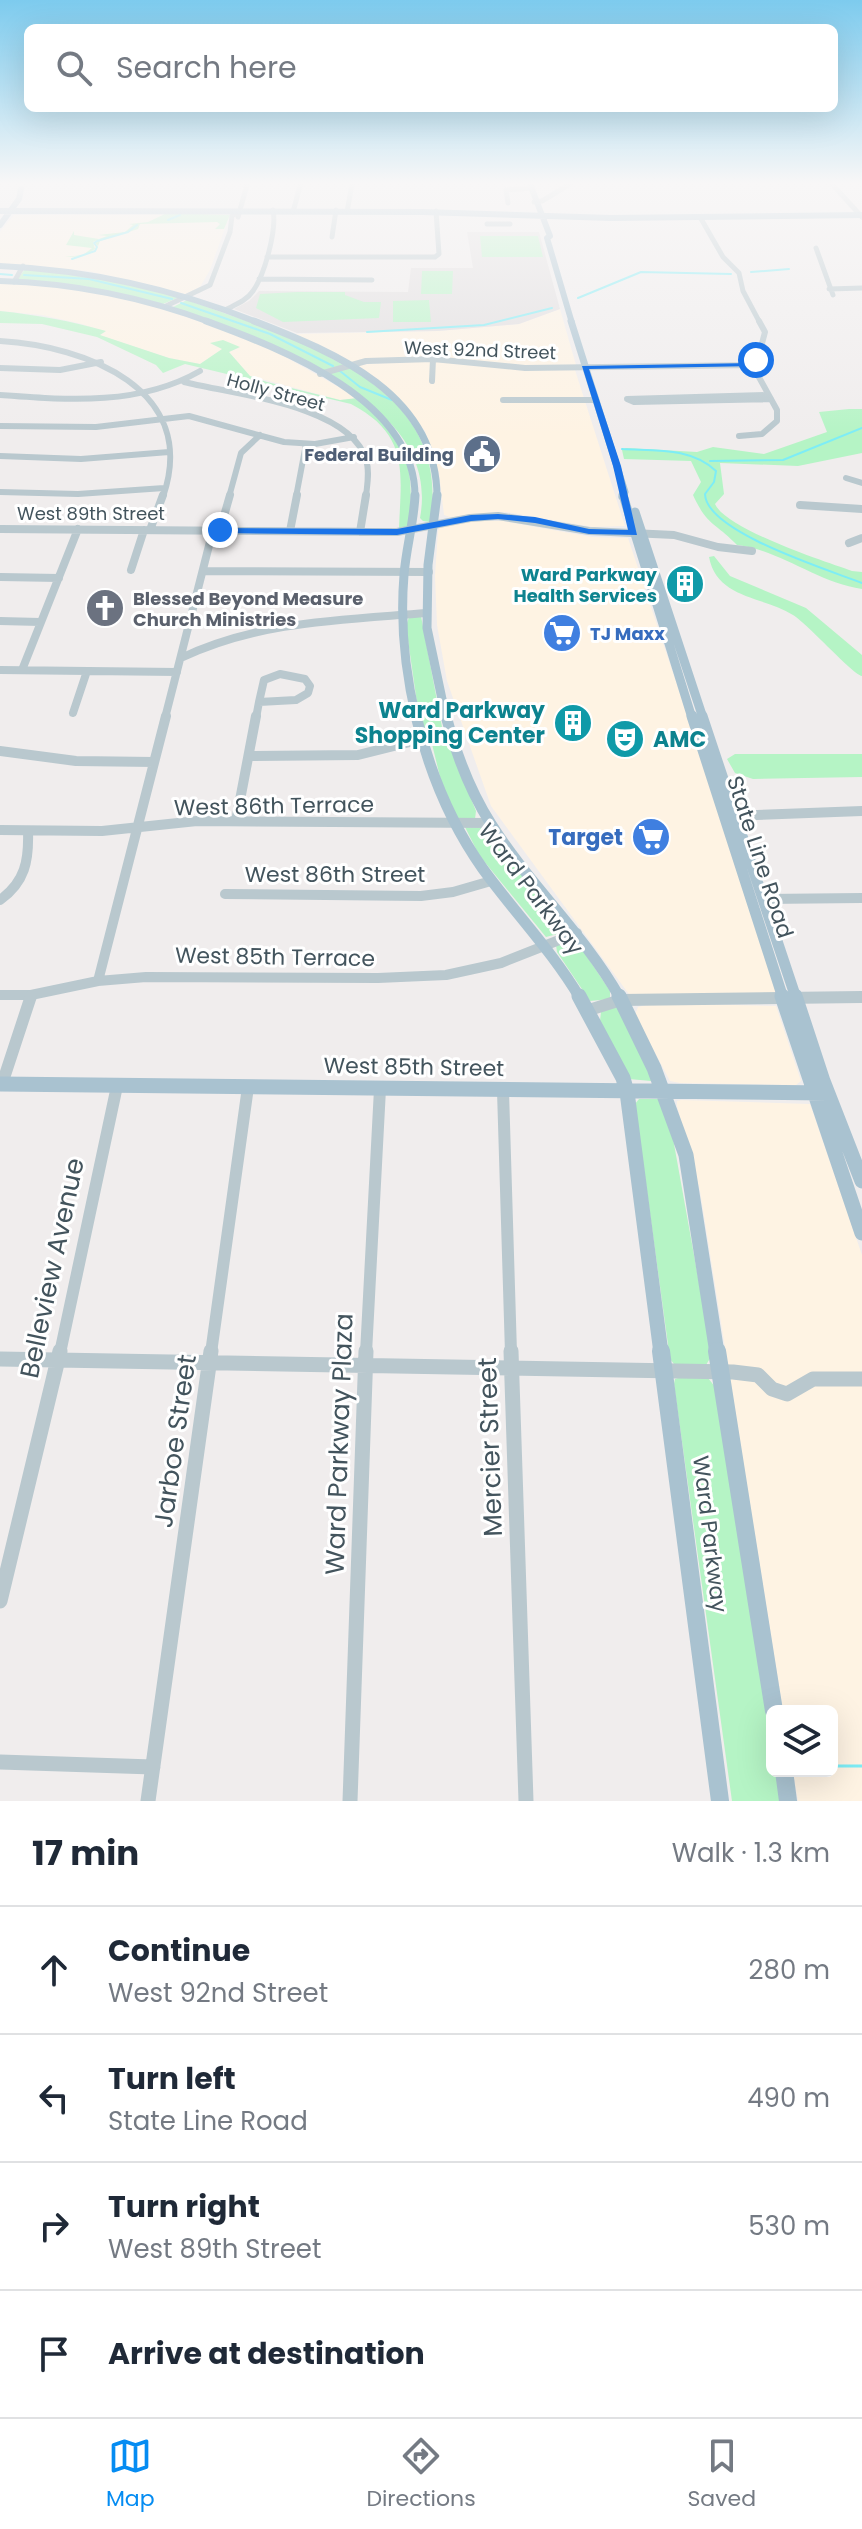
<!DOCTYPE html>
<meta charset="utf-8">
<style>
body{margin:0;font-family:Poppins,sans-serif;background:#f6f6f7;color:#1f2937}
.controls{position:absolute;right:24px;bottom:24px;display:grid;overflow:hidden;border-radius:12px;box-shadow:0 8px 32px #0002}
.controls button{width:72px;height:72px;display:grid;place-items:center;padding:0;border:0;border-bottom:2px solid #e0e1e3;background:#fff;color:#1f2937;font:40px sans-serif}
.stop{position:absolute;width:24px;height:24px;margin:-18px;border:6px solid #1a73e8;border-radius:50%;background:#fff}
.stop.end{background:#1a73e8;border-color:#fff;box-shadow:0 2px 8px #0008}
.list{margin:0;padding:0;list-style:none}
h2{display:flex;justify-content:space-between;align-items:center;height:104px;margin:0;padding:0 32px;font-size:34px}
h2 small{font-size:26px;font-weight:400;color:#747a83}
.list li{display:grid;grid-template-columns:52px 1fr auto;gap:24px;align-items:center;box-sizing:border-box;height:128px;padding:0 32px;border-top:2px solid #e0e1e3}
.list b{display:block;font-size:30px;white-space:nowrap}
.list p{margin:0;font-size:26px;white-space:nowrap;color:#747a83}
.list em{font-size:26px;font-style:normal;color:#747a83}
.icon{flex:none;width:44px;height:44px;fill:none;stroke:currentColor;stroke-width:2;stroke-linecap:round;stroke-linejoin:round}
.map{position:relative;flex:none;width:862px;height:1801px;overflow:hidden}
.search{position:absolute;background:#fff;box-shadow:0 8px 32px #0002;left:24px;right:24px;top:24px;height:88px;display:flex;align-items:center;gap:20px;box-sizing:border-box;padding:0 28px;border-radius:12px;color:#747a83;font-size:30px}
.sheet{height:616px;background:#fff}
nav{display:flex;justify-content:space-around;align-items:center;box-sizing:border-box;height:112px;border-top:2px solid #e0e1e3;background:#fff;font-size:22px;color:#747a83}
nav a{display:grid;justify-items:center;gap:4px}
nav .on{color:#058cf2}
.map>svg:first-child{display:block}
.commercial{fill:#fef3e3}
.education{fill:#e1dedf}
.green{fill:#b5f4c5}
.lines{fill:none;stroke-linecap:round;stroke-linejoin:round}
.stream-far1{stroke:#7dedf6;stroke-width:2}
.stream{stroke:#7dedf6;stroke-width:3}
.minor-far5{stroke:#b9c8ce;stroke-width:5}
.minor-far4{stroke:#b9c8ce;stroke-width:6}
.minor-far3{stroke:#b9c8ce;stroke-width:8}
.minor-far2{stroke:#b9c8ce;stroke-width:10}
.minor-far1{stroke:#b9c8ce;stroke-width:12}
.minor{stroke:#b9c8ce;stroke-width:15}
.major-far5{stroke:#a9c2d0;stroke-width:6}
.major-far4{stroke:#a9c2d0;stroke-width:7}
.major-far3{stroke:#a9c2d0;stroke-width:9}
.major-far2{stroke:#a9c2d0;stroke-width:11}
.major-far1{stroke:#a9c2d0;stroke-width:15}
.major{stroke:#a9c2d0;stroke-width:18}
.route{fill:#1a73e8}
.labels{text-anchor:middle;dominant-baseline:central;stroke-width:6;stroke-linejoin:round;paint-order:stroke}
.far-street-label{font-size:18px;fill:#43545d;stroke:#fff}
.far-service-label{font-size:18px;font-weight:bold;fill:#4e5e75;stroke:#fff;text-anchor:end}
.far-culture-label{font-size:18px;font-weight:bold;fill:#0d838f;stroke:#fff;text-anchor:end}
.far-worship-label{font-size:18px;font-weight:bold;fill:#5b616d;stroke:#fff;text-anchor:start}
.far-shop-label{font-size:18px;font-weight:bold;fill:#366cbe;stroke:#fff;text-anchor:start}
.culture-label{font-size:22px;font-weight:bold;fill:#0d838f;stroke:#fff;text-anchor:end}
.street-label{font-size:22px;fill:#43545d;stroke:#fff}
.shop-label{font-size:22px;font-weight:bold;fill:#366cbe;stroke:#fff;text-anchor:end}
.near-street-label{font-size:26px;fill:#43545d;stroke:#fff}
</style>
<div class="map">
<svg width="862" height="1801" viewBox="0 0 862 1801">
<rect width="100%" height="100%" fill="#f0eded"/>
<path class="commercial" d="M221,214L229,217L210,270L200,287L185,294L88,271L0,264V232L14,215Z
M0,282L51,285L141,300L266,346L358,398L340,400L250,376L229,352L239,348L211,344L223,349L200,364L169,358L99,335L105,332L82,324L42,315L0,311Z
M560,309L576,365L530,367L463,360L351,363L294,334L438,331L519,324Z
M427,360L575,370L625,526L593,527L506,512L450,517L444,515L439,473L425,431L401,401L356,365Z
M469,521H503L592,537L628,538L780,994L631,997L491,806L447,681L437,625L435,576L438,531L440,527Z
M653,1003L776,1006L801,1081L796,1085L680,1083L670,1081L635,1015L638,1007Z
M681,1100L810,1104L862,1255V1801H798L793,1771H832V1711H783L700,1191L677,1106V1101Z"/>
<path class="education" d="M467,232H539L560,309L519,324L438,331L297,333L234,309L249,301L259,291L408,292L411,268H473Z"/>
<path class="green" d="M167,213L230,215L224,229H215L220,224L217,222L140,224L138,229L100,241L98,246L95,243L100,239L93,242L95,249C85,256 75,257 65,257L83,255L92,248L66,245L74,231V235L99,239L107,236L98,235L125,232L133,225L129,224L148,222Z
M538,236L543,257H482L480,236Z
M25,269L103,276L180,297L163,304L89,287L17,280Z
M422,271H453L452,294H421Z
M297,292H345V295L364,302H381L379,318L283,322L256,308L260,294Z
M187,300L298,339L343,365L323,371L173,307Z
M429,300L431,322H393V301Z
M0,311C37,315 71,321 106,331L100,335L169,358L200,364L222,349L210,343L223,340L240,347L229,352L250,376L267,382L340,400L358,398C404,442 417,461 408,526L399,529C401,472 410,435 351,404L185,364L163,373L156,365L97,337L42,324L0,323Z
M346,367C358,371 368,380 378,388C421,421 440,468 430,522L423,521L420,518C433,447 379,407 327,373Z
M849,409H862V453L798,466L720,463L724,494L715,504C726,529 823,561 852,571L862,572V589C818,583 780,550 737,545C716,523 707,526 693,495L701,482L691,461L624,459L622,450L626,448L697,452L713,447L764,454L827,432L819,412Z
M714,556L730,576L806,608L862,655V676C852,674 809,625 793,615C763,596 717,599 709,557Z
M421,616L442,727L427,733L423,730L419,717L406,626L409,617Z
M432,744H445L451,749L476,811L475,819H457L442,785Z
M735,754H862V777L753,779L735,773L727,759Z
M465,827L485,828L488,831L566,930L565,932L546,937L479,855Z
M572,939L576,940L610,991V999L590,1001L557,952L556,945Z
M616,1007L620,1009L655,1079L651,1081L629,1079L600,1021L601,1012Z
M639,1099H659L667,1105L712,1355L706,1365L674,1364L670,1359L635,1104Z
M681,1377L708,1378L716,1388L772,1738V1771H777L782,1801H732L674,1384L675,1379Z"/>
<g class="lines">
<path class="stream-far1" d="M168,220L180,215
M72,259L95,251L97,247L94,243L97,241L128,232L137,225
M751,272L789,269
M0,274L12,275
M24,275L89,279L172,299
M578,298L641,272L731,274
M181,303L270,334L333,366
M367,332L484,325L552,308
M340,371L360,387L392,400
M622,449C655,451 691,447 716,471L714,482L705,494C706,532 829,570 862,583
M710,461L783,460L862,428"/>
<path class="stream" d="M832,1766H862"/>
<path class="minor-far5" d="M832,184L862,217
M534,202L542,201L570,184
M508,203L506,190L532,188
M293,212L300,186
M347,212L352,184
M238,217L247,185
M700,217L723,257L739,273L743,291L760,323
M487,224H510
M332,237L336,210
M816,248L833,295
M267,257H435L439,254L436,211
M259,279L372,280
M14,282L23,266
M829,289L862,288
M166,306L210,285L230,232L232,216L238,212
M227,309C237,304 247,300 253,291C265,274 277,229 273,210"/>
<path class="minor-far4" d="M0,341C86,346 200,389 163,497
M0,368L60,370L101,362
M320,374L366,361L433,359L525,368L755,365
M432,381L433,359
M184,382C231,394 351,405 366,460C370,471 367,485 366,497
M0,395C68,400 139,406 200,371
M768,395L627,399L634,402L771,399
M503,400H594
M0,426L96,427L189,416L284,442L315,444L354,437
M739,436L762,434L777,421V410L755,370L765,332L759,321
M0,456L81,459L169,452
M846,478L862,483
M0,492L78,494L164,488
M229,497L241,453L260,435
M296,497L306,444"/>
<path class="minor-far3" d="M800,505L862,509
M0,529L397,532L470,518L498,516L589,531L674,535L718,547L752,551
M150,530L163,495
M220,530L230,495
M290,531L297,495
M360,532L366,495
M849,543L862,538
M131,570L144,530
M203,571L429,572
M0,577L59,578
M0,621L40,622
M181,658C259,621 341,620 426,613
M0,670L177,672
M22,670L78,529
M280,674L305,679L310,686L308,693L296,700L259,702L264,680Z
M73,713L87,671
M165,718L213,530
M256,718L259,702"/>
<path class="minor-far2" d="M422,740H453
M0,751L76,761L154,762
M249,756L358,755L450,732
M728,816L862,811
M236,821L256,716
M0,830L102,831L197,821L489,823
M225,894L421,896L453,892L491,881
M764,899L862,898
M0,900C25,882 29,861 28,831
M98,981L166,716
M0,995H31L98,981L146,977L378,978L446,975L501,963L577,933
M30,998L31,995
M772,998L862,997"/>
<path class="minor-far1" d="M589,1010L621,1000L862,997
M2,1084L31,996
M503,1091L511,1353
M60,1353L117,1086
M211,1353L248,1087
M366,1353L380,1089"/>
<path class="minor" d="M511,1351L526,1801
M0,1359L733,1372L758,1375L772,1389L787,1394L813,1379H862
M0,1601L60,1351
M0,1762L153,1767
M148,1801L211,1351
M350,1801L366,1351"/>
<path class="major-far5" d="M530,184L550,236L547,238L572,323
M0,211L423,212L611,218L862,215
M0,225L19,199L21,189
M0,266C91,270 175,289 259,323
M0,281C74,283 143,297 212,323"/>
<path class="major-far4" d="M206,321C282,349 416,400 415,497
M254,321C336,353 437,394 437,497
M571,321L625,492L622,497"/>
<path class="major-far3" d="M415,495C414,522 406,548 404,575C400,623 405,671 416,718
M437,495L428,565L427,628L446,718
M623,495L692,718
M635,512L703,718"/>
<path class="major-far2" d="M416,716C429,770 451,824 483,869C515,913 552,951 580,998
M446,716C456,754 470,791 491,824C530,886 584,934 620,998
M692,716L783,998
M702,716L796,998"/>
<path class="major-far1" d="M579,996L623,1078L627,1092L661,1353
M619,996L654,1068L686,1155L717,1353
M782,996L862,1233
M795,996L823,1081L862,1181
M0,1084L827,1093"/>
<path class="major" d="M661,1351L720,1801
M717,1351L774,1711
M784,1771L788,1801"/>
</g>
<linearGradient id="sky" x2="0" y2="1"><stop stop-color="#7dcbee"/><stop offset="0.42" stop-color="#f8f7f7"/><stop offset="1" stop-color="#f8f7f7" stop-opacity="0"/></linearGradient>
<rect width="862" height="436" fill="url(#sky)"/>
<path class="route" d="M753,359L759,360L758,366L589,369L621,466L637,535L589,534L535,523L498,519L471,521L397,535L220,533L215,530L220,528L397,529L471,515L498,514L535,517L589,529L628,530L613,466L582,366L752,363Z"/>
<defs>
<g id="civic-disc" transform="scale(2)"><circle r="9.5" fill="#5c6f8a" stroke="#fff"/><path d="M-.6-6.5H3V-4.5H.6V-3L4-1V1h2V6H-6V1h2V-1L-.6-3ZM-1.2 2.5V6h2.4V2.5Z" fill="#fff"/></g>
<g id="building-disc" transform="scale(2)"><circle r="9.5" fill="#0f9aa8" stroke="#fff"/><path d="M-4-6H4V6H1V3H-1V6H-4ZM-2.5-4.3h1.7v1.8h-1.7ZM.8-4.3h1.7v1.8H.8ZM-2.5-1h1.7V.8h-1.7ZM.8-1h1.7V.8H.8Z" fill="#fff"/></g>
<g id="church-disc" transform="scale(2)"><circle r="9.5" fill="#6b7280" stroke="#fff"/><path d="M-1.2-6h2.4v3.5h3.3v2.4h-3.3V6h-2.4V-.1h-3.3v-2.4h3.3Z" fill="#fff"/></g>
<g id="supermarket-disc" transform="scale(2)"><circle r="9.5" fill="#3f7fe0" stroke="#fff"/><path d="M-6-5.5h2.5l.6 2H6L4.5 2H-2.5L-4.4-4H-6ZM-1.5 3.2a1.3 1.3 0 1 0 .1 0ZM3 3.2a1.3 1.3 0 1 0 .1 0Z" fill="#fff"/></g>
<g id="theatre-disc" transform="scale(2)"><circle r="9.5" fill="#0f9aa8" stroke="#fff"/><path d="M-5-5.5Q0-4 5-5.5V0Q5 5 0 6Q-5 5-5 0ZM-3.3-2.5H-1v1.5H-3.3ZM1-2.5H3.3v1.5H1ZM-2.8 1Q0 5.5 2.8 1Z" fill="#fff"/></g>
</defs>
<g fill-rule="evenodd">
<use href="#civic-disc" x="482" y="454"/>
<use href="#building-disc" x="685" y="584"/>
<use href="#church-disc" x="105" y="608"/>
<use href="#supermarket-disc" x="562" y="633"/>
<use href="#building-disc" x="573" y="723"/>
<use href="#theatre-disc" x="625" y="739"/>
<use href="#supermarket-disc" x="651" y="837"/>
</g>
<g class="labels">
<g class="far-street-label">
<text transform="translate(480 350) rotate(2)">West 92nd Street</text>
<text transform="translate(276 392) rotate(15)">Holly Street</text>
<text x="91" y="513">West 89th Street</text>
</g>
<g class="far-service-label">
<text x="454" y="454">Federal Building</text>
</g>
<g class="far-culture-label">
<text x="657" y="574">Ward Parkway<tspan x="657" dy="21">Health Services</tspan></text>
</g>
<g class="far-worship-label">
<text x="133" y="598">Blessed Beyond Measure<tspan x="133" dy="21">Church Ministries</tspan></text>
</g>
<g class="far-shop-label">
<text x="590" y="633">TJ Maxx</text>
</g>
<g class="culture-label">
<text x="545" y="710">Ward Parkway<tspan x="545" dy="25">Shopping Center</tspan></text>
<text x="653" y="739" text-anchor="start">AMC</text>
</g>
<g class="street-label">
<text transform="translate(274 806) rotate(-1)">West 86th Terrace</text>
<text transform="translate(760 857) rotate(72)">State Line Road</text>
<text x="335" y="874">West 86th Street</text>
<text transform="translate(531 889) rotate(53)">Ward Parkway</text>
<text transform="translate(275 957) rotate(1)">West 85th Terrace</text>
<text transform="translate(414 1067) rotate(1)">West 85th Street</text>
<text transform="translate(710 1534) rotate(83)">Ward Parkway</text>
</g>
<g class="shop-label">
<text x="623" y="837">Target</text>
</g>
<g class="near-street-label">
<text transform="translate(52 1268) rotate(-78)">Belleview Avenue</text>
<text transform="translate(175 1441) rotate(-82)">Jarboe Street</text>
<text transform="translate(339 1444) rotate(-88)">Ward Parkway Plaza</text>
<text transform="translate(490 1447) rotate(-92)">Mercier Street</text>
</g>
</g>
</svg>
<div class="controls">
<button><svg class="icon" aria-label="layers" viewBox="0 0 24 24"><path d="M12 4l9 5-9 5-9-5zM3 14l9 5 9-5"/></svg></button>
</div>
<div class="stop" style="left:756px;top:360px"></div>
<div class="stop end" style="left:220px;top:530px"></div>
<div class="search"><svg class="icon" aria-label="search" viewBox="0 0 24 24"><circle cx="10" cy="10" r="6"/><path d="M15 15l6 6"/></svg>Search here</div>
</div>
<section class="sheet">
<h2>17 min<small>Walk · 1.3 km</small></h2>
<ul class="list">
<li><svg class="icon" aria-label="ahead" viewBox="0 0 24 24"><path d="M12 20V5M6 11l6-6 6 6"/></svg><div><b>Continue</b><p>West 92nd Street</p></div><em>280 m</em></li>
<li><svg class="icon" aria-label="left" viewBox="0 0 24 24"><path d="M17 20v-9H6M10 6l-5 5 5 5"/></svg><div><b>Turn left</b><p>State Line Road</p></div><em>490 m</em></li>
<li><svg class="icon" aria-label="right" viewBox="0 0 24 24"><path d="M7 20v-9h11M14 6l5 5-5 5"/></svg><div><b>Turn right</b><p>West 89th Street</p></div><em>530 m</em></li>
<li><svg class="icon" aria-label="arrive" viewBox="0 0 24 24"><path d="M6 21V4h12l-3 4 3 4H6"/></svg><div><b>Arrive at destination</b></div></li>
</ul>
</section>
<nav>
<a class="on"><svg class="icon" aria-label="map" viewBox="0 0 24 24"><path d="M3 6l6-2 6 2 6-2v14l-6 2-6-2-6 2zM9 4v14M15 6v14"/></svg>Map</a>
<a><svg class="icon" aria-label="directions" viewBox="0 0 24 24"><path d="M12 3l9 9-9 9-9-9zM9 14v-3h6M13 9l2 2-2 2"/></svg>Directions</a>
<a><svg class="icon" aria-label="saved" viewBox="0 0 24 24"><path d="M7 4h10v16l-5-4-5 4z"/></svg>Saved</a>
</nav>
